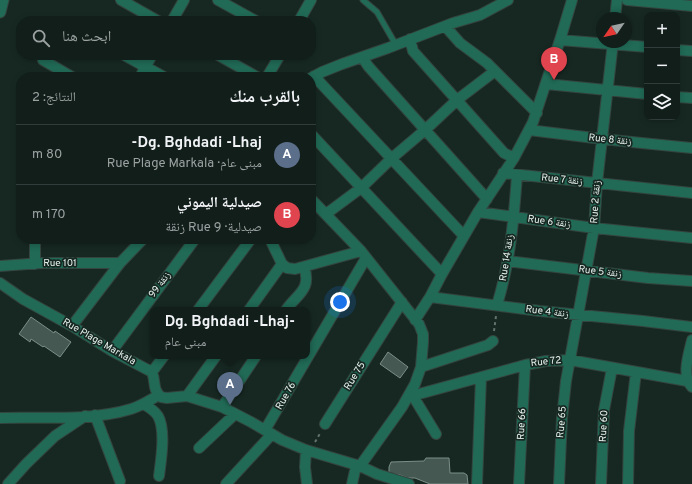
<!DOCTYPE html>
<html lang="ar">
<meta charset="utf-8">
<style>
body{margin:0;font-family:Overpass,"Noto Naskh Arabic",sans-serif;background:#1e2b27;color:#f1f3f6;direction:rtl}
.controls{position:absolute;right:12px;top:12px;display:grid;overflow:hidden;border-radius:8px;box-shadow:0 2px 6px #0003}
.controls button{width:36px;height:36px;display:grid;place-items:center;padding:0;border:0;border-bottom:1px solid #303c39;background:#111e1a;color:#f1f3f6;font:20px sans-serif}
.compass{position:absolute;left:596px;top:12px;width:36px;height:36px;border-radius:50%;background:#111e1a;box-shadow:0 2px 6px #0003;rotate:236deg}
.you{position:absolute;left:340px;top:302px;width:14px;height:14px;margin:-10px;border:3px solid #fff;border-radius:50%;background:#1a73e8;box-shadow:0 0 0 6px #1a73e833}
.badge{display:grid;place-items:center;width:26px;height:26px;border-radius:50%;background:#d93025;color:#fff;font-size:13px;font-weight:700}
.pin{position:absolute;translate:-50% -33px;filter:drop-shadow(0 1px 2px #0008)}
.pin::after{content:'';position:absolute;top:21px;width:14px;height:12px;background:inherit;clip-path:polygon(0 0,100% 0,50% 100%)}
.popup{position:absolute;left:150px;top:307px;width:160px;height:52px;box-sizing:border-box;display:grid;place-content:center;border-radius:8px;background:#111e1a;filter:drop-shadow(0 1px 3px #0005);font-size:13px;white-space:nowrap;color:#9ca2a2}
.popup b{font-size:15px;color:#f1f3f6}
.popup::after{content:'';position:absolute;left:50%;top:100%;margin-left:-8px;border:8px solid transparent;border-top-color:#111e1a}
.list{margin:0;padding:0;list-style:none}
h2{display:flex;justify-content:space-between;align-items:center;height:52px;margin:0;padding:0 16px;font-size:17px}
h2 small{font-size:13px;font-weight:400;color:#9ca2a2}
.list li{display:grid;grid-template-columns:26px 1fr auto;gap:12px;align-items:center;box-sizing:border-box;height:60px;padding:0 16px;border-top:1px solid #303c39}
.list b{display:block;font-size:15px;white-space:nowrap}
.list p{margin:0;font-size:13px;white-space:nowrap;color:#9ca2a2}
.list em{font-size:13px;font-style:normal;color:#9ca2a2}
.icon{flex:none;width:22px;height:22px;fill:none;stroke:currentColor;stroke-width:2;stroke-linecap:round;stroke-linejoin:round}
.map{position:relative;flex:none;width:692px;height:484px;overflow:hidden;direction:ltr}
.search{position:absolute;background:#111e1a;box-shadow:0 2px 6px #0003;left:16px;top:16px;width:300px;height:44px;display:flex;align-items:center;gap:10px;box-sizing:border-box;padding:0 14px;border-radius:16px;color:#9ca2a2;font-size:15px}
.panel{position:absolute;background:#111e1a;box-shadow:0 2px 6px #0003;left:16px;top:72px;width:300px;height:172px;border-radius:16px;direction:rtl}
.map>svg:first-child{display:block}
.building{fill:#455851;stroke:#7b8f88}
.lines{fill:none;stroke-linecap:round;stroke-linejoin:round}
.service-casing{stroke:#34443e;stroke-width:7}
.minor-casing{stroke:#34443e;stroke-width:12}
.tertiary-casing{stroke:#34443e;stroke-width:13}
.path{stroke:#63726c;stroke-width:2;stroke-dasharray:3 3;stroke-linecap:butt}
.service{stroke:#206a56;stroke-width:5}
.minor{stroke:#206a56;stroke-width:10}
.tertiary{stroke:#206a56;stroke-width:11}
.labels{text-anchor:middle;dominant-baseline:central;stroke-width:3.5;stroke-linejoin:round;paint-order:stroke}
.street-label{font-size:10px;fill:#e5f0ec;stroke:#172822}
</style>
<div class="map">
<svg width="692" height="484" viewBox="0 0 692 484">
<rect width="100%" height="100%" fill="#172822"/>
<path class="building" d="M31,317L54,333L55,331L71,342L60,357L44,346L43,347L31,339L30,342L19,334Z
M388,352L408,367L400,378L380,364Z
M426,458H449L450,473H464L467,475L468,484H430L415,478H408L400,475L389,473V467L391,462L424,461Z"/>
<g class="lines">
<g class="service-casing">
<path id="service" d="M363,0L377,12L396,45"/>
</g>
<g class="minor-casing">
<path id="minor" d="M121,0L158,21
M218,0L256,21
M627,0L692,6
M615,18L617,0
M172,21L184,0
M299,21L311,0
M445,26L460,43L487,63L537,113
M410,39L413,51L504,153L514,158
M560,40L647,47
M677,50L692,51
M124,55L164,77
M218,55L257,77
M362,57L368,66L487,199
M43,60L72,77
M314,76L464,236
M140,77L152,55
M267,77L280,55
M311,78L322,72L342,64L388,48L453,23L480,15L508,0
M546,84L647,94
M677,97L692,98
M529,130L602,139L692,148
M311,134L442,274
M503,173L692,193
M311,199L361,251L419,324L423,334V342L421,367L415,384L402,407L360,466
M478,212L594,228L692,238
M326,214L361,188L392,158L425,130L457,100L495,71
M270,239L282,264L287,268L295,269L361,251
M507,261L648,278L692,281
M35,264V239
M0,266L42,263H120
M0,283L23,299L72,326L112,351L152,372C156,382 152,389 161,397L167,398L187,396L222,407L251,422L282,440L306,450L360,466L377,474L409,484
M430,297L442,274L478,212L514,158L533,122L560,40L572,0
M497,305C510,263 514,218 517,175
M198,310L251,239
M249,310L282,264
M286,310C297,294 312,290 304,267
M415,320L430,297L540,311L643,321L692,327
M72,326L120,263L143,239
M692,340C689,353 681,376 692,387
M112,351L195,239
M421,367L488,345L493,341
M152,372L164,356
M187,396L216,356
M413,396L436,434
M408,397L525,365L546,361L570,360L687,381
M143,404C149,407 154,410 158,416C166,430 161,460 159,476
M222,407L256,356
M95,415L120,481
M0,418C41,417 92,421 131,409C141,406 150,400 159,395
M325,424L402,302
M265,430L366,258
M199,448L235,414
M306,450L305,467L307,484
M8,484L26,464L55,436L85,416
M226,484L272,434
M352,484L356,466
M477,484L481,377
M519,484L525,365
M559,484L562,418L566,381L594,228L597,183L613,42
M601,484L604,410L612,368
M628,484L629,431L636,372"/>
</g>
<g class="tertiary-casing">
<path id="tertiary" d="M0,12L3,0"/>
</g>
<path class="path" d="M494,331L496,316
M315,442L321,432"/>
<use href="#service" class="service"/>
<use href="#minor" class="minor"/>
<use href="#tertiary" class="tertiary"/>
</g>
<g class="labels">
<g class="street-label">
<text transform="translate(610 140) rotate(6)">Rue 8 زنقة</text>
<text transform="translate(562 180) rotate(6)">Rue 7 زنقة</text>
<text transform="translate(596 202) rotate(-86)">Rue 2 زنقة</text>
<text transform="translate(549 222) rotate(8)">Rue 6 زنقة</text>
<text transform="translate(507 258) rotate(-81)">Rue 14 زنقة</text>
<text x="60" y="263">Rue 101</text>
<text transform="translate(600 272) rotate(7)">Rue 5 زنقة</text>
<text transform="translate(160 285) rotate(-53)">زنقة 99</text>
<text transform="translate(547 312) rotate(7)">Rue 4 زنقة</text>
<text transform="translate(99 342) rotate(30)">Rue Plage Markala</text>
<text transform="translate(546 362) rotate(-6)">Rue 72</text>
<text transform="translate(355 376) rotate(-58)">Rue 75</text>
<text transform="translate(286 396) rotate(-60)">Rue 76</text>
<text transform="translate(562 422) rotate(-85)">Rue 65</text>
<text transform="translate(522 424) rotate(-87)">Rue 66</text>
<text transform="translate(604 426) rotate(-87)">Rue 60</text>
</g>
</g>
</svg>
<div class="controls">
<button>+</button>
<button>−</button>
<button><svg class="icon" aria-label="layers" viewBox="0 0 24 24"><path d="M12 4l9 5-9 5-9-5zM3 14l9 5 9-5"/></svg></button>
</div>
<svg class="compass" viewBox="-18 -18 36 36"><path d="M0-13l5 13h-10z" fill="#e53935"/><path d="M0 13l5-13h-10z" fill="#9ca2a2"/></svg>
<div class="you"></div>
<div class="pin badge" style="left:230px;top:405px;background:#5c6f8a">A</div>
<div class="popup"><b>Dg. Bghdadi -Lhaj-</b>مبنى عام</div>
<div class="pin badge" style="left:554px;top:80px;background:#e0444e">B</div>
<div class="search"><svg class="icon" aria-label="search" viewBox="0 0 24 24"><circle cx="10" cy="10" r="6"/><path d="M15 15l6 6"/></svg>ابحث هنا</div>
<section class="panel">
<h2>بالقرب منك<small>النتائج: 2</small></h2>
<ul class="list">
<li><span class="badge" style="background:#5c6f8a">A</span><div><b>Dg. Bghdadi -Lhaj-</b><p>مبنى عام · Rue Plage Markala</p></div><em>80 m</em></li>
<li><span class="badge" style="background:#e0444e">B</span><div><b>صيدلية اليموني</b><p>صيدلية · Rue 9 زنقة</p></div><em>170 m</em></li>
</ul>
</section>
</div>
